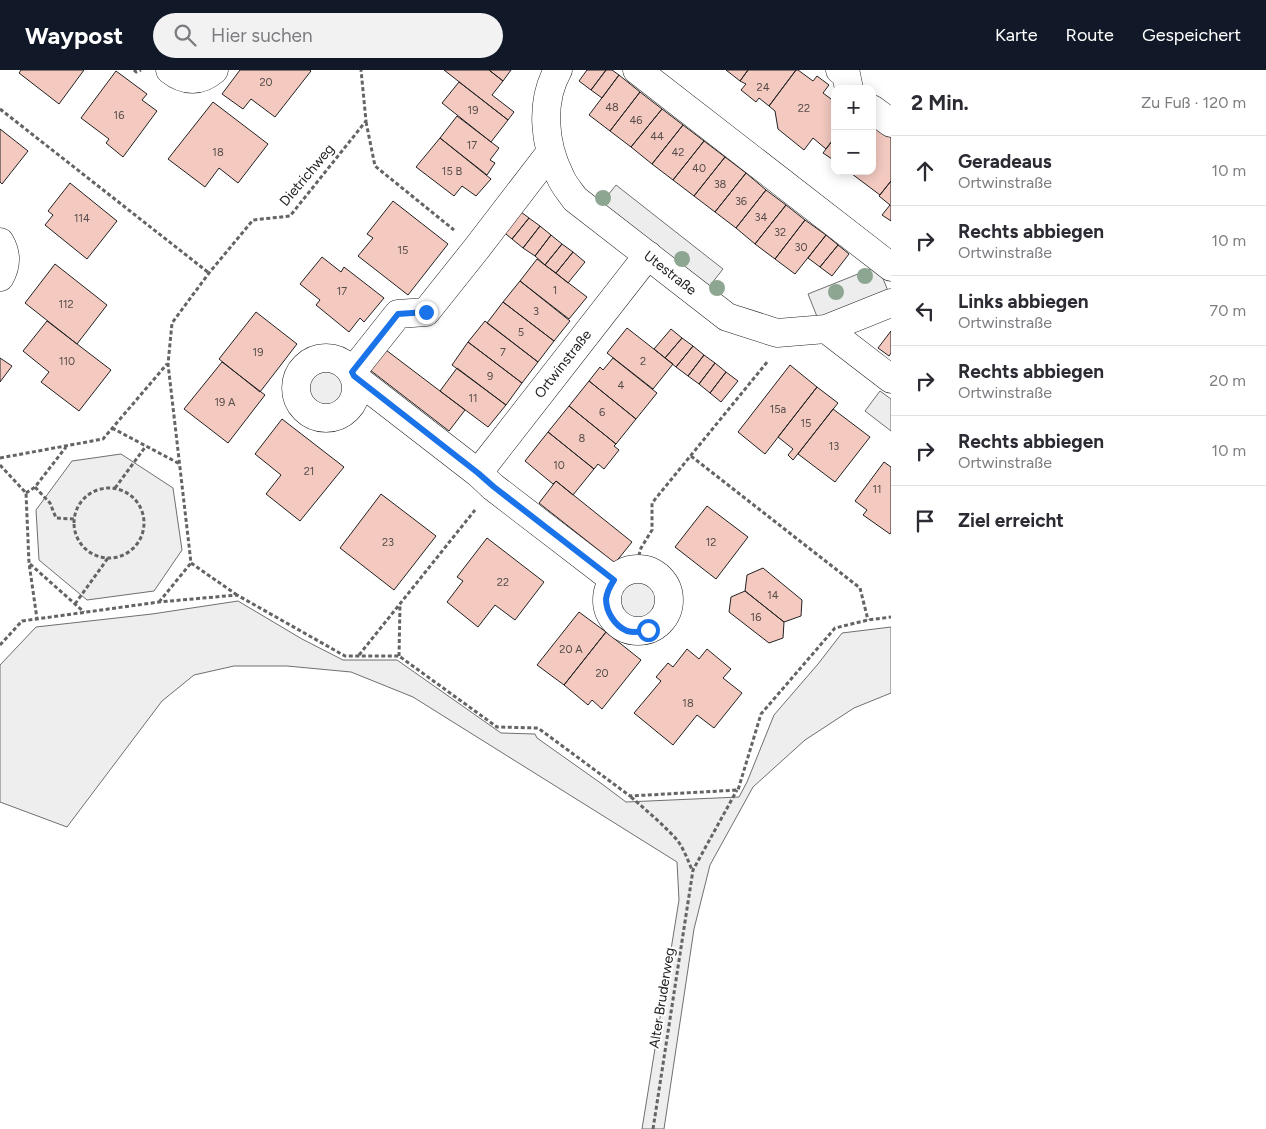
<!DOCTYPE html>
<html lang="de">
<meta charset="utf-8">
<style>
body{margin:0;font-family:Figtree,sans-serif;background:#f2f2f3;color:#2b2b33}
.controls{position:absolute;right:15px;top:15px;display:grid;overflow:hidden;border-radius:10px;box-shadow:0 2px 12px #0003}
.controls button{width:45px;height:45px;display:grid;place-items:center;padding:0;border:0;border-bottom:1px solid #e1e1e2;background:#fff;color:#2b2b33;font:25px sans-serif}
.stop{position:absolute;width:15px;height:15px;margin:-11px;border:4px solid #1a73e8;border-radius:50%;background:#fff}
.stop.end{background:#1a73e8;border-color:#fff;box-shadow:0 1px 5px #0008}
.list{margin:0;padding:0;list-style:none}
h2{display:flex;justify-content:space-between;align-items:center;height:65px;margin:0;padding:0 20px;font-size:21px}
h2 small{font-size:16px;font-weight:400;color:#7c7c81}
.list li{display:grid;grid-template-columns:32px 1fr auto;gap:15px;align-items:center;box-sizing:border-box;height:70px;padding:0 20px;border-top:1px solid #e1e1e2}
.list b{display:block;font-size:19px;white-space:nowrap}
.list p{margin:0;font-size:16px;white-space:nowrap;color:#7c7c81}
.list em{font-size:16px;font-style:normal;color:#7c7c81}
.icon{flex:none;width:28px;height:28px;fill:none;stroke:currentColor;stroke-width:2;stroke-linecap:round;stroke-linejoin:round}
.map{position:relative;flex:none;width:891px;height:1059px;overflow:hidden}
header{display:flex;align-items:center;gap:30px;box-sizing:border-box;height:70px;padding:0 25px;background:#111827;color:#fff}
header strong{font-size:24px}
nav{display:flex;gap:28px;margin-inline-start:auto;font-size:18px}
.search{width:350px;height:45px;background:#f2f2f3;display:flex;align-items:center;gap:12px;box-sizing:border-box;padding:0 18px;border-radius:28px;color:#7c7c81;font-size:19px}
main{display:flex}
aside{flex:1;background:#fff}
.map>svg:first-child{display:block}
.green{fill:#eee;stroke:#6f6f6f}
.parking{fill:#ededed;stroke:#6f6f6f}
.building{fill:#f3c9c0;stroke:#222}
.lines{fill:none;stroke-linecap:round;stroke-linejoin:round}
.minor-casing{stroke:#222;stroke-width:29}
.path{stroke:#646464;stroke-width:3;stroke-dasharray:4 2.5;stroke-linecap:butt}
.minor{stroke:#fff;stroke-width:28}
.tree{fill:#8da692}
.route{stroke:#1a73e8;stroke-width:6}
.labels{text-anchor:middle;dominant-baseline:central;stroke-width:4;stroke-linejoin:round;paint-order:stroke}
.number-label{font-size:11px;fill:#564c4a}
.street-label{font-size:14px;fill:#222;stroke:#fff}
</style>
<header>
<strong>Waypost</strong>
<div class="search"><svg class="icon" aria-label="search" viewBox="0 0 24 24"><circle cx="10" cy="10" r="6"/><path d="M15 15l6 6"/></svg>Hier suchen</div>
<nav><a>Karte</a><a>Route</a><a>Gespeichert</a></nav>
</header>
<main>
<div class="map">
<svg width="891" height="1059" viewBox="0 0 891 1059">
<rect width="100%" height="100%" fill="#fff"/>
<path class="green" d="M297 318a29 29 0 1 1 58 0a29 29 0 1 1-58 0Z
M121,384L173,418L182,480L154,521L87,530L39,490L36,440L72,391Z
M607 530a31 31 0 1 1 62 0a31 31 0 1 1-62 0Z
M238,531L302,569L343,590H397L501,663L535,664L537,668L602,714L626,732L739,727L747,712L774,645L818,594L842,563L891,557V623L854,638L805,670L753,717L710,795L694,859L664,1059H642L679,830L677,792L413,627L351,602L287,596H234L194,605L162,631L67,757L0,732V595L1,594L36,557L152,544Z"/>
<path class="parking" d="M616,115L723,199L708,218L601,134Z
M878,196L888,221L818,249L808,224Z
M880,321L891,329V361L865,341Z"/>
<path class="building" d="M21,0H84L59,34L19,3Z
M240,0H310L311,1L275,47L251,29L243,39L222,24Z
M444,0H489L503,11L492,25L514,42L508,50Z
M489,0H511L503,11Z
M587,0H606L591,20L579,11Z
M606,0H612L619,5L602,28L591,20Z
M726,0H748L740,11Z
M748,0H796L769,36L759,28L756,32L741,20L746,14L740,11Z
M796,0H798L813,11L817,6L829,15L823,23L835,32V67L826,79L813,68L804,80L778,59L775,41L769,36Z
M116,1L147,24L142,30L157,41L123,87L106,73L109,69L81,48Z
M619,5L640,22L610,61L589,45Z
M459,12L508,50L491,72L442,33Z
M640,22L662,39L631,77L610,61Z
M213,32L268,74L238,113L219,98L205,117L168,89Z
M662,39L683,55L652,94L631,77Z
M457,46L499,78L490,90L495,93L487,105L440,68Z
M872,53L891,67V111L880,125L848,101H872Z
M683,55L704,71L673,110L652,94Z
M0,59L28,81L2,114L0,112Z
M835,67V91L823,83Z
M440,68L491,109L476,126L462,116L454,126L416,97Z
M704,71L725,87L694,126L673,110Z
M725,87L746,103L715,142L694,126Z
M746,103L766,120L736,158L715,142Z
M891,111V151L882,145L890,135L879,126Z
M70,113L117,151L87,189L45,155L53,145L48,141Z
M766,120L786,135L755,174L736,158Z
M393,131L448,174L408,225L358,186L373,168L367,164Z
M786,135L805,150L775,189L755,174Z
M517,139L529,148L512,169L501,160Z
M529,148L540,156L523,178L512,169Z
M805,150L826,165L795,204L775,189Z
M540,156L551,165L535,186L523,178Z
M551,165L562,174L545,195L535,186Z
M826,165L838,175L820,197L808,188Z
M562,174L573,182L556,203L545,195Z
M838,175L849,184L832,206L820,197Z
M573,182L585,192L568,213L556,203Z
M322,187L341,202L344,197L384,228L364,252L360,248L349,262L316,235L320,230L300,214Z
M537,189L587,227L569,249L520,211Z
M55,194L107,235L77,274L25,233Z
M520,211L570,251L554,271L503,232Z
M503,232L554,271L538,292L487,253Z
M256,242L297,274L260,322L219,289Z
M47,251L111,300L79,341L41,312L49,302L23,281Z
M485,251L538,292L522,313L468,272Z
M627,258L673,294L653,319L607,283Z
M671,259L682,268L665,288L654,279Z
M891,261V283L889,286L878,278Z
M682,268L693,276L676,297L665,288Z
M468,272L522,313L506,335L452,295Z
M693,276L704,285L688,306L676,297Z
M386,280L465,340L449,361L370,300Z
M704,285L715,293L699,314L688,306Z
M0,288L12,296L0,312Z
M613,288L657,323L636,349L589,311L600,297L603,300Z
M222,292L265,325L228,373L184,339Z
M715,293L726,302L710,323L699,314Z
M790,295L817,317L765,384L738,362Z
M457,298L506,335L488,357L440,321Z
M726,302L738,311L721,332L710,323Z
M589,311L636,349L616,374L569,336Z
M817,317L838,333L793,390L788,385L793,379L778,367Z
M569,336L616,374L614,376L619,380L604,399L598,394L594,399L548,362Z
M833,339L870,367L835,412L798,384Z
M282,349L344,397L300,451L266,424L281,405L255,384Z
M548,362L594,399L573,425L556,411L553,414L525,391Z
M884,392L891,397V462L890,464L863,445L867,440L855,431Z
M556,411L632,472L615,493L539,433Z
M381,424L436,466L394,520L340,478Z
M707,436L748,467L716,509L675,477Z
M487,468L544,512L515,550L495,535L478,557L447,532L463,511L457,507Z
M763,498L802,530L801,546L784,552L745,521L747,505Z
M745,521L784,552L783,568L769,573L729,542L731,527Z
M579,542L606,562L564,615L537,595Z
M606,562L641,590L602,639L592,630L588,635L564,615Z
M687,579L699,589L707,579L731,599L723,608L742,623L714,658L697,645L673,675L634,643L661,611L656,607L668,593L673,597Z"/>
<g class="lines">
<g class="minor-casing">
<path id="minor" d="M170,0C185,12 200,12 214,0
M558,0C540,32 544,74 560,106C563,114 570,122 575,129L727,247L777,263L826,259L891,233
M637,0L891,197
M840,0L846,4L849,19
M872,39L891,53
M0,172C7,184 6,196 0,207
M826,259L891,309
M296 318a30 30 0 1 1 60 0a30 30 0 1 1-60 0Z
M352,302L398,244L426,242L477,178L550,83
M354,307L478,403L493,417L614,510
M478,403L648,185
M607 530a31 31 0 1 1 62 0a31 31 0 1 1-62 0Z"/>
</g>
<path class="path" d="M134,0L136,2L141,0
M0,39L209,203
M366,52L375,96L454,160
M112,358L180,394
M691,386L860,518L868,550
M0,388L103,369L167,294
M0,395L26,423L29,493L37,549
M35,417L50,433L56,448L74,449
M74 453a35 35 0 1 1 70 0a35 35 0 1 1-70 0Z
M115,418L146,376
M26,423L35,417L66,377
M637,492L641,478L652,460V433L768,291
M30,494L84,542
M237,525L191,493L168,294L172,253L209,203L253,150L290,146L366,51L361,0
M159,532L191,493
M75,534L108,488
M0,575L22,551L159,532L237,525L345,586H399L497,657L538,658L630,726L738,720L761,644L835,558L868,550L891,547
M359,585L475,440
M399,586L400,535
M631,727C647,741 664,755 678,771C684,780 688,790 692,800
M653,1059L693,800L737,720"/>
<use href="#minor" class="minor"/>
</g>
<g class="tree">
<circle cx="603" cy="128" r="8"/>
<circle cx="682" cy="189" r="8"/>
<circle cx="865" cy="206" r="8"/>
<circle cx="717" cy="218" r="8"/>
<circle cx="836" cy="222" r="8"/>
</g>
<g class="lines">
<path class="route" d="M426,242L398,244L352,302L354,306L478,403L494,417L614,510C610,516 607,522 606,529C606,542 615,556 627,561C634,563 641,562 648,560"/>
</g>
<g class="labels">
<g class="number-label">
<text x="266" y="12">20</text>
<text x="763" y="17">24</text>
<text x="612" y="37">48</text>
<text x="804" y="38">22</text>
<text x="473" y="40">19</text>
<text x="119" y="45">16</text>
<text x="636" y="50">46</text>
<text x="657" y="66">44</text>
<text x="472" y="75">17</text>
<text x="218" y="82">18</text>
<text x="678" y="82">42</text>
<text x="699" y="98">40</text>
<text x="452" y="101">15 B</text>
<text x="720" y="114">38</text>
<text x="741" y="131">36</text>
<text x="761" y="147">34</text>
<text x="82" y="148">114</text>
<text x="780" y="162">32</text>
<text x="801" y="177">30</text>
<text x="403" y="180">15</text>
<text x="555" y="220">1</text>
<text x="342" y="221">17</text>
<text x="66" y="234">112</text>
<text x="536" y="241">3</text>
<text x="521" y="262">5</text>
<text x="258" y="282">19</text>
<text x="503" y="282">7</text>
<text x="67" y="291">110</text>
<text x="643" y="291">2</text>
<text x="490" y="306">9</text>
<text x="621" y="315">4</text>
<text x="473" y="328">11</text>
<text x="225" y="332">19 A</text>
<text x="778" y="339">15a</text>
<text x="602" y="342">6</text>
<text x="806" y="353">15</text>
<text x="582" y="368">8</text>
<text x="834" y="376">13</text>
<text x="559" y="395">10</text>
<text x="309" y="401">21</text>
<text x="877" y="419">11</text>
<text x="388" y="472">23</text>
<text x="711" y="472">12</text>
<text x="503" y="512">22</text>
<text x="773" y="525">14</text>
<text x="756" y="547">16</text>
<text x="571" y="579">20 A</text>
<text x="602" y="603">20</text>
<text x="688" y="633">18</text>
</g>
<g class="street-label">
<text transform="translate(307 105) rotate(-50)">Dietrichweg</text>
<text transform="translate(670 203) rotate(38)">Utestraße</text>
<text transform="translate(563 294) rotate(-52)">Ortwinstraße</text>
<text transform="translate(662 928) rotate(-81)">Alter Bruderweg</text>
</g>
</g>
</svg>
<div class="controls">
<button>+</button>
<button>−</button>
</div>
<div class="stop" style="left:648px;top:560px"></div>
<div class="stop end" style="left:426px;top:242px"></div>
</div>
<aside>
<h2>2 Min.<small>Zu Fuß · 120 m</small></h2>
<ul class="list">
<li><svg class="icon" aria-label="ahead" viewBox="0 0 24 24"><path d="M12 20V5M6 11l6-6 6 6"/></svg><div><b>Geradeaus</b><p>Ortwinstraße</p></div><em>10 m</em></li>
<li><svg class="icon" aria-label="right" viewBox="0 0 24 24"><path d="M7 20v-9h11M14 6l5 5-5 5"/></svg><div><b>Rechts abbiegen</b><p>Ortwinstraße</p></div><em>10 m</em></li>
<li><svg class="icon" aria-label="left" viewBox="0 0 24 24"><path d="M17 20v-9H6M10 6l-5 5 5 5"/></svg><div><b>Links abbiegen</b><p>Ortwinstraße</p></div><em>70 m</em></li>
<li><svg class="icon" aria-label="right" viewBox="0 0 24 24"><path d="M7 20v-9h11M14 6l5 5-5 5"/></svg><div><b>Rechts abbiegen</b><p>Ortwinstraße</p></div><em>20 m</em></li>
<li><svg class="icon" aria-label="right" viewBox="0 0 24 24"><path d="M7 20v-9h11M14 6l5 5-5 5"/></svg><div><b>Rechts abbiegen</b><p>Ortwinstraße</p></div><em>10 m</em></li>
<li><svg class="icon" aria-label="arrive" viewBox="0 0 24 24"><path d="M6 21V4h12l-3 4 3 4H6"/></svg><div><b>Ziel erreicht</b></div></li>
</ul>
</aside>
</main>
